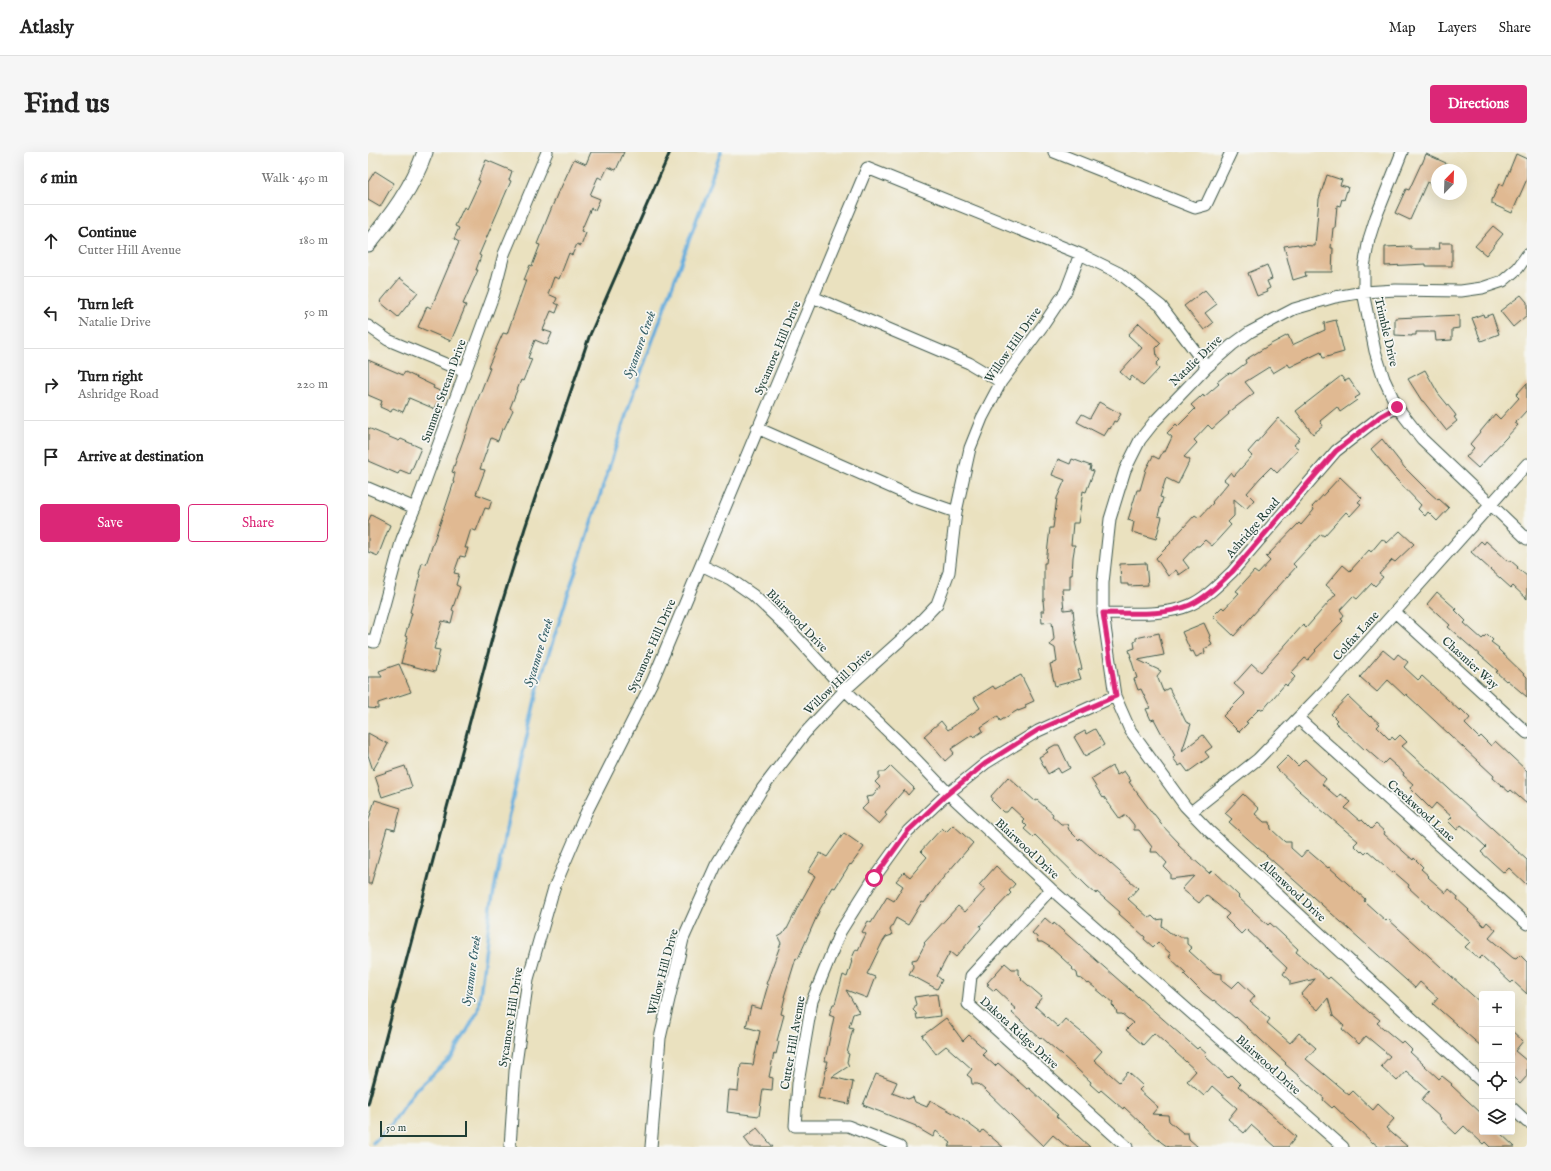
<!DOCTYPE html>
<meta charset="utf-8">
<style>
body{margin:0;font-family:"IM FELL English",serif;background:#f6f6f6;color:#222}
.controls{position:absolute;right:12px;bottom:12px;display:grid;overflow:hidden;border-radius:4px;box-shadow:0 4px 16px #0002}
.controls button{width:36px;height:36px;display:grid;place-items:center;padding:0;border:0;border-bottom:1px solid #e0e0e0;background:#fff;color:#222;font:20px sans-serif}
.compass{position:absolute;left:1063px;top:12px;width:36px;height:36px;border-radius:50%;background:#fff;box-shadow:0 4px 16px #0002;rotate:23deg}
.scale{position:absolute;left:12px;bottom:10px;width:87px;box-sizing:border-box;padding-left:4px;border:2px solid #1f3d34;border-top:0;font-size:11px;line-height:14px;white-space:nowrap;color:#1f3d34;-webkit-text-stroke:3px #f6f6f2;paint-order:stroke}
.stop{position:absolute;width:12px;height:12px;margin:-9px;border:3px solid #db2777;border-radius:50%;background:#fff}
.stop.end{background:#db2777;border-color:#fff;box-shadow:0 1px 4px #0008}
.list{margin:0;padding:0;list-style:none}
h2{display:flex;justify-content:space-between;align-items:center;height:52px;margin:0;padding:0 16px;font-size:17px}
h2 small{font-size:13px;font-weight:400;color:#767676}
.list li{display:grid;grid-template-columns:26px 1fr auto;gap:12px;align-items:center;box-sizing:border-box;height:72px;padding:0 16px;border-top:1px solid #e0e0e0}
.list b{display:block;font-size:15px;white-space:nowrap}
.list p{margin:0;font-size:13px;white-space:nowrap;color:#767676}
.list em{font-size:13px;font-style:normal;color:#767676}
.actions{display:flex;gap:8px;padding:12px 16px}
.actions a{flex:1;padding:9px 0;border:1px solid #db2777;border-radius:4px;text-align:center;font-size:14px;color:#db2777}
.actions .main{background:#db2777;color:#fff}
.icon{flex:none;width:22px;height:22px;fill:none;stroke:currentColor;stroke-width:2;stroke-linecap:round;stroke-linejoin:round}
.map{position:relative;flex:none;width:1159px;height:995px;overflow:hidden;border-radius:4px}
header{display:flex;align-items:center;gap:24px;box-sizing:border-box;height:56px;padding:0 20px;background:#fff;border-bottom:1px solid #e0e0e0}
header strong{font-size:19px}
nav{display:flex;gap:22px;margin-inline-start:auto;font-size:14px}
.intro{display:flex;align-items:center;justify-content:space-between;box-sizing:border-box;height:96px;padding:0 24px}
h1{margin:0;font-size:28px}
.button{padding:10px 18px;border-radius:4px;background:#db2777;color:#fff;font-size:14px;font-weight:700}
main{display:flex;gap:24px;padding:0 24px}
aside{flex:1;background:#fff;border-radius:4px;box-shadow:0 4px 16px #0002}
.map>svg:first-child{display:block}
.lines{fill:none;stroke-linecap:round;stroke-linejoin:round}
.stream{stroke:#66addd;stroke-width:3.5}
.building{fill:#e0b992}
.street-casing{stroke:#3d5649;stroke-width:13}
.secondary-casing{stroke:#3d5649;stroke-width:17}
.street{stroke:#fff;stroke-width:11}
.secondary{stroke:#fff;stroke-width:15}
.rail{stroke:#1f3d34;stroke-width:3}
.route{stroke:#db2777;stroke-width:5}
.labels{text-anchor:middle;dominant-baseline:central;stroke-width:3.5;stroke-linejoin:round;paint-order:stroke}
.street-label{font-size:12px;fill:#1f3d34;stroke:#f6f6f2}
.water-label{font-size:13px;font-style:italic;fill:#345f67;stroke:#f6f6f2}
</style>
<header>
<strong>Atlasly</strong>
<nav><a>Map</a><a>Layers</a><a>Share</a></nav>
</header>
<div class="intro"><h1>Find us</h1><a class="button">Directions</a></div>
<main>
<aside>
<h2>6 min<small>Walk · 450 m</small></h2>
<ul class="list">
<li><svg class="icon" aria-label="ahead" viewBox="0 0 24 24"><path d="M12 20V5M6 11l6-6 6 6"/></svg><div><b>Continue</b><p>Cutter Hill Avenue</p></div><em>180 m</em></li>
<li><svg class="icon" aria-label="left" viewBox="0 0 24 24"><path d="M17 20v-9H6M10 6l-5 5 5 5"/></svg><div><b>Turn left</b><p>Natalie Drive</p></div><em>50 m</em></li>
<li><svg class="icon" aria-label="right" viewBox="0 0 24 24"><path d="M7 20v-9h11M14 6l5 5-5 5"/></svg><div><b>Turn right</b><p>Ashridge Road</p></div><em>220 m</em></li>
<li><svg class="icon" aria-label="arrive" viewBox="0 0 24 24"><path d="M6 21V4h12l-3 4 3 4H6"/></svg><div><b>Arrive at destination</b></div></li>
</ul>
<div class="actions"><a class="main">Save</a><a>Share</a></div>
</aside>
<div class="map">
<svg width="1159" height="995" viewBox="0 0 1159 995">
<rect width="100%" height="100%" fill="#f6f6f2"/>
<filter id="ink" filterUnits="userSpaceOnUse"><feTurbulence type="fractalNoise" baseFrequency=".025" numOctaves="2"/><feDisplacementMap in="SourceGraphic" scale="8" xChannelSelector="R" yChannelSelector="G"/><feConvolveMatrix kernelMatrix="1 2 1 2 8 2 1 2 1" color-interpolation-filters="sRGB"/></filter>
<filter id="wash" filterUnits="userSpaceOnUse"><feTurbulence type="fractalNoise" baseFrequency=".012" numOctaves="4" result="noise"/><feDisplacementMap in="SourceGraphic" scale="16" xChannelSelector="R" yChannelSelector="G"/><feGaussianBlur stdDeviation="0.9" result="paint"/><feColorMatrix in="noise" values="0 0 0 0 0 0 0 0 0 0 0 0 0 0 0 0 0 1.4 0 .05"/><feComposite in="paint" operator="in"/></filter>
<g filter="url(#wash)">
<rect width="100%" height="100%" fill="#eae1bf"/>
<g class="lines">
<path class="stream" d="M5,991L23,973L47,938L84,905L110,859L123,754L140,667L170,535L262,251L353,0"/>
</g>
<g id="blocks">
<path class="building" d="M223,0H256L248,18L240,15L234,27L230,25L222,43L232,47L227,58L223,56L213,79L218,81L213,94L209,92L204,103L201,101L191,127L186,125L180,142L189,146L187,151L191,153L188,161L183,159L175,178L184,181L179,193L167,188L160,206L164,207L155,229L153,228L142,256L145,258L136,277H134L130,289L123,286L112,317L117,318L108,342L124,348L121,357L117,356L108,379L103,377L97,396H100L97,405L92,404L86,421L91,422L88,433L92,435L84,458L86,459L83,471L74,469L66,497L72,498L67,520L33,511L40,485L37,484L44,461L42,460L52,423L51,422L54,411L58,412L77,357L86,330H85L87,321L84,320L108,252L122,216L120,215L135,181L139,182L158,128H156L162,113L164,114L172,93L169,92L190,40H191L206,7L218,12Z
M1058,2L1078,11L1075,18H1069L1064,33L1059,30L1042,68L1027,61L1038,37L1041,38L1053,12H1054Z
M1148,2L1159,7V27L1144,61L1124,52V48L1131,32L1135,34Z
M118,8L144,19L141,28L143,29L111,103L113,104L108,118H110L95,152L98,153L83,189L50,175L59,154L63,156L91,90L86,87L91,76L87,74L96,55L99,57L112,29L110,28Z
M7,19L26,31L12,55L0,48V30Z
M959,23L974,28L972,33L980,35L976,48L974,47L972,54L969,53L967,76H965L963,96H965L964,120H937L938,124L925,128L916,94L930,92V93L947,94L951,47Z
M1125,74L1135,82L1118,103L1107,94Z
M1071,91H1084V114H1058V112L1017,114V95L1043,94V97H1072Z
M899,113L904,127L899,129L902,136L898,138L899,140L889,144L880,121Z
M32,126L50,140L30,165L12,150Z
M837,138L849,152L837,161L845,171L836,178L816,154Z
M1153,143L1159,150V163L1145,175L1132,159Z
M1115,162L1116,165L1124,162L1131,182L1113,189L1104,166Z
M1091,163V176L1084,177V188L1068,189L1067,180H1048V183H1044V184L1027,183V166Z
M968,168L976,200L955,206L953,200L922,215L920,212L905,221L901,215L877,230L886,241L860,261L861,262L844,277L840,273L826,288L829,291L816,305L822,308L810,332L798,326L792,345L795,346L790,364L794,365L788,387L764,380L766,370L760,368L769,338H772L778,317L785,304L791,307L795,299L797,300L804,285L799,281L808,272L810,274L827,257L823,253L832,245V246L835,243L836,245L851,232L849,230L859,222L862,221L863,222L878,211L877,208L903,192L920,183L924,193L957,178L956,171Z
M771,171L793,191L788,196L789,205L792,208L788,212L791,217L775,234L764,224L761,228L752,220L774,196L760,183Z
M0,208L35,223L37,220L66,234L65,236L74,240L67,257L41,246L35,260L25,256L23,260L12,255L14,249L0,243Z
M1057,218L1070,241L1087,262L1088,264L1086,265L1089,269L1078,278L1055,249H1054L1040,227Z
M973,224L977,229L981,227L992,243L987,246L989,248L972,260L969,255L952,269L955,274L945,282L928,259Z
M1159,231V258L1147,271L1150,273L1110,316L1098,305L1106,296L1102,292L1127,262L1132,267L1151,246L1148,243Z
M731,250L753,262L748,270L746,269L742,277L741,276L736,284L709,270L714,262L722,266Z
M910,266L932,286L926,293L931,297L909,321L903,315L892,326L879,341L886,348L878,357L866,347V364L860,370L863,373L844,394L837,388L831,394H828L815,408L821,416L811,423L808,418L800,424L788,406L803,391L802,390L827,363L831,366L845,351L844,350L860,331L856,328L863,320L866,324L884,304L880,300Z
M0,276L31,289L33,287L53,296L42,322L32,318L30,322L0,309Z
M1014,287L1036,315L1061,340L1070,348L1071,347L1081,356L1069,369L1060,360L1057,364L1050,357L1053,353L1026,325L1003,297Z
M690,307L702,312L704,307L723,314L722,318L726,319L718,340L715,339L710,371H705L703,393H707L705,405L704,423H702V437H694L696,458L705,457L706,467H705L709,489L707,490L714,517L710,518L713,527L687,534L682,512L689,510L687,496L682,493L686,487L684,470L674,471L673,459H676L675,448H676V411H678L682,376H685L689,346L697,328L684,323Z
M972,325L994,346L990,350L993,352L982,364L978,360L956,384L953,382L925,412L928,415L866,484L845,464L854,455L856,457L871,441L868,439L886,419L890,422L902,409L898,405L931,371L933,373L945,359L946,357L944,355Z
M3,363L22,373L10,404L0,400V370Z
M1032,379L1046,392L1027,410L1024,408L1011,422L1015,425L1007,434L1004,431L989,447L985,444L972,458L976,463L973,467L975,469L947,498L948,499L940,508L937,506L923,521L927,525L919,534L917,532L895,558L892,556L878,570L880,571L871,580L855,564L877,542L866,532L884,512L893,520L935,473L938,476L968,442L958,433L975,413L982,419L1001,398L1003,400L1014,387L1019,391Z
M1113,389L1116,392L1118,389L1140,409H1143L1150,415L1149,416L1159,424V447L1145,434L1143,436L1103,400Z
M778,411L780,433L760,434V432H753L752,412Z
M1069,440L1088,457L1087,458L1098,469L1096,471L1114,487L1119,482L1125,488L1123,490L1131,496L1130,497L1159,525V545L1139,528L1138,529L1128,520L1130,519L1080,475L1082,473L1059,452Z
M836,471L842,484L841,485L844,493L836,497L837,501L828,505L825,499L823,500L814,480Z
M791,481L796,503L770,508L793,519L789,524L795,539L801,536L818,570L823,572L814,599L835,583L844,595L837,600L841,605L820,620L814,612L811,614L805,606L807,604L796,583L795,584L786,567L783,568L778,557L782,556L773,537L770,538L766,527L769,526L762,504L763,505L761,498L767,496L766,490L768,489V486Z
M1015,498L1026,507L1030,502L1040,510L1036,515L1050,528L1054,524L1092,559L1093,557L1102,566L1097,572L1111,586L1113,584L1123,594L1127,589L1159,619V652L1143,638L1141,640L1125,626L1126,624L1052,555L1038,542L1037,544L1020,528L1009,540L992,525Z
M31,512L43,540L10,551V557L0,556V525H14L11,519Z
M653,523L666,549L657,553L658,556L650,559V558L632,569L630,564L613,575L615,579L606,585L604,583L583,597L586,601L577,609L556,584L573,569L580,578L612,556L606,546L625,534L627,537Z
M980,544L1002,565L1003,564L1012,572L1009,575L1022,588L1024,585L1027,588L1032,583L1039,590L1034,594L1159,708V733L1141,716L1136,721L1113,700L1118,695L1103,681L1093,673L1089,678L1080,669L1084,665L1068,651L1063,657L1042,636L1045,632L1035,623L1036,621L1020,607L1015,612L998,597L997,598L967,570L969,568L963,562Z
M727,577L736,593L717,604L706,585L717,579L718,582Z
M0,581L20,592L5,618L0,603Z
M687,593H691L702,616L693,621L690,616L680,622L671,605L680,600L678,598Z
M920,604L930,614L937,607L958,627L954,632L970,646L973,642L983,650L977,656L992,669L994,668L1003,677L1008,672L1017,680L1016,682L1045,708L1046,706L1055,715L1053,717L1061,724L1060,725L1078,741L1081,737L1090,745L1089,747L1101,758L1100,759L1116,774L1119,770L1128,778L1121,786L1145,806L1148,807L1152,803L1159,810V842L1145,829L1143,831L1114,804L1111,807L1097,795L1102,790L1053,747L1040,735L1041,733L1026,720L1025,721L1000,699L997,702L994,699L993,700L986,693L990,689L931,639H932L908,616Z
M37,614L44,635L14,645L7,624Z
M523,614L546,636L540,643L536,638L517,660L519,663L511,672L494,657L500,651L498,645L505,644L512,635L507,630L511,626V620H517Z
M744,614L749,623L756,619L763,629L761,630L785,662H786L793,671H792L811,691L810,693L822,704L841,721L844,718L871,744L870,745L900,773L902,771L930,797L928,800L960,827L962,825L1002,861V860L1012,868L1009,871L1033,891L1035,889L1044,898L1042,900L1071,927L1074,924L1084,932L1083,933L1114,962V980H1131L1147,995H1122L1117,990L1115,992L1096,974L1088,982L1072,967L1073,966L1053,948L1061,939L1038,919L1029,929L1013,914L1022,904L998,884L991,892L974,877L976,874L965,864L960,846L950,858L933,843L947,827L922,833V828L915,822L919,816L878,777L873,782L857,766L861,762L838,743L831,751L814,737L826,724L802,727V721L796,715L799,711L789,700H783L784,695L771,678H766V673L758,663L752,667L736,645L735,646L723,627Z
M640,625L667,649L669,648L685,662L684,664L693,672H699L701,678L711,688L712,686L732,704L733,703L770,736L760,747L781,766L784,764L788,768L795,767L794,774L806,784L808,782L812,785H819V792L824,796L821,799L842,818L847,821L854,822V828L864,836L871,829L887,844L882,850L902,867L899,871L922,891L931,881L948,896L938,907L981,943L985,939L1005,958L1010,952L1026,967L1018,976L1040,995H1011L1005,990V991L966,954L964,956L955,948L956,946L917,912L918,911L868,865L867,866L846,848L845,849L835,841L816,822L818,821L801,805L803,802L790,790L785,795L776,787L777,785L751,762L752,760L729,740L728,742L719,734L667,683L665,685L656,677L659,674L654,669L656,667L643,655L639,660H635L623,648L624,646L623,644Z
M875,642L891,657L887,662L896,670H902L903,677L917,690H923V696L933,705L939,698L960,716L961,715L997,747L996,749L1018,769L1020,767L1114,852V895L1065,852L1070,846L1052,830L1047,836L861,670L864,667L857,661Z
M7,648L33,656L27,678L19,676L3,732H0V670Z
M585,673L605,691L569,733L556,751L554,750L540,773L528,766L522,778L524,783L518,785L514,791L499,822L507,825L499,846L478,838L491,860L485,862L481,875L485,876L479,901L481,902L479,910L481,914L464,925L485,930L481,952L450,946L452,936H454L460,909H457L466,865L461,863L465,852H467L475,823L479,825L484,809L483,808L488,797L490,798L498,782L494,780L500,769L503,771L519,745L526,749L535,734L528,729L536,720L542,725L559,705L553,699L574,676L578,680Z
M476,681L496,695L483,713L482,712L467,736L465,735L452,757L430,807L428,806L416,845H417L413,862L416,863L409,889L411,890L408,902L406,901L401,925L405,926L404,938L395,937L391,964L359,960L361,938L370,939L373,912L385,913L392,879L378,875L383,854L393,857L400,833L398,832L413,791L410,785L415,782L418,777H419L431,753L447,724L440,720L452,701L459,705Z
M628,714L647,732L641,739L643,741L612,774L613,776L588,805L582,800L569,824L574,828L569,837L541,822L545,815L544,808L549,807L557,792L556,791L590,754L597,760L617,738L611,733Z
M677,766L685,773L686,771L829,897L831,895L839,902L837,904L860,926L863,923L872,932L870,934L908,966V967L928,985L920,995H908L883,973L876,981L860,967L869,956L844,934L836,944L819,929L828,919L786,881L775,893L758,878L765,871L754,862H749L748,857L744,853L745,851L721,831L720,832L714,827L710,826L709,821L704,817L705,816L682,795L674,790H670L669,785L664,781Z
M637,811L644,817H650V822L654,826L653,827L674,845L667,854L690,875L697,867L718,884L734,899L726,908L751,930L760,920L775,934L771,938L790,955L784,962L800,963L801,969L815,981H820L821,987L830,995H800L793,990L756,955L755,957L733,938L731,940L722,932L723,930L694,903L673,885L672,886L644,861L648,857L643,853L644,852L628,837L626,839L619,833L621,832L619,831Z
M569,842L572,864L549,867L548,861L545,858L548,852L546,845Z
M578,866L595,889L601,883L618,898L614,902L627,914L630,911L659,937L661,936L690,963L688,964L722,995H699L685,983L675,994L617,938L610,932H604L603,926L599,923L604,917L578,894L568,902L554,884Z
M1144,879L1155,889L1147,899L1159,909V924L1152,932L1144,924Z
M508,922L529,930L524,941L540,947L545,945L547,950L559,955L562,948L587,962L613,981L615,978L635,995H580L583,991L568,979L565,985L548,975V974L495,953Z
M389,976L405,995H383L376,986Z"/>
</g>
</g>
<g filter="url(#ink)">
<use href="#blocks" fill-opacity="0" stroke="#3d5649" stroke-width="1"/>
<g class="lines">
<g class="street-casing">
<path id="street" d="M686,0L827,56L838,53L863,0
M1034,0L1008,65L1001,87L996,115V145L1007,199L1016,227L1029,255L1054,287L1159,387
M445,145L601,211L633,230
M0,174L20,188L97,220
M389,276L545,345L588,360
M0,336L47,356
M333,413L362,427L385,443L421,477L477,538L533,592L580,641L683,737L975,995
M1027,460L1159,581
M735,461C762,461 797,464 822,453C838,446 851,432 864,420L968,299L1013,264L1029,255
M0,488L6,490L34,387L52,343L126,141L136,102L179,0
M930,566L1159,772
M823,660L890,607L958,537L1159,312
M683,737L603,824L600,852L759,995
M1114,930L1048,870L841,679L817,654L762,578L747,544L735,461V431L742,367L757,318L772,288L787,269L839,215L864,193L882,180L926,157L967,145L996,140L1028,138L1093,139L1114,136L1135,129L1150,116L1159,103
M1144,956L1159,970
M142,995L147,919L160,827L186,736L218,661L284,530L499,16L712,102L751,121L793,154L839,215
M283,995L292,886L315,787L348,713L394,637L437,581L477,538L545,477L569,452L581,420L588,360L602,296L614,266L633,230L676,172L698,139L712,102
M532,995L480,974H427L430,931L444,849L472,780L506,726L540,679L577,644L618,611L670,579L747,544"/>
</g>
<g class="secondary-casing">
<path id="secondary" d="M0,92C23,64 45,35 57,0"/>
</g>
<use href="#street" class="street"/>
<use href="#secondary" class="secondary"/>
<path class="rail" d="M0,952L130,464L157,376L221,185L302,0"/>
</g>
</g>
<g class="lines" filter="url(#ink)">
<path class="route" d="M506,726L540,679L577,644L618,611L670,578L748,544L735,461C763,461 796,464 822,453C838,446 851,432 864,420L968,299L1013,264L1029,255"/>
</g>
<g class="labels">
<g class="street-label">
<text transform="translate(1018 180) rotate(77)">Trimble Drive</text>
<text transform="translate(645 193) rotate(-55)">Willow Hill Drive</text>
<text transform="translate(410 196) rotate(-67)">Sycamore Hill Drive</text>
<text transform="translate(828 209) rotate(-44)">Natalie Drive</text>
<text transform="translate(76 239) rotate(-70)">Summer Stream Drive</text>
<text transform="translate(885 376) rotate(-49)">Ashridge Road</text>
<text transform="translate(429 469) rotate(46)">Blairwood Drive</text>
<text transform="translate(988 484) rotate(-48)">Colfax Lane</text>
<text transform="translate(284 494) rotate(-66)">Sycamore Hill Drive</text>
<text transform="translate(1102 511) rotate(42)">Chasmier Way</text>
<text transform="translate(470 530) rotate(-44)">Willow Hill Drive</text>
<text transform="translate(1053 659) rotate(42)">Creekwood Lane</text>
<text transform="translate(659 697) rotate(43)">Blairwood Drive</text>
<text transform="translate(925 739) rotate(43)">Allenwood Drive</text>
<text transform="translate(295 820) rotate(-75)">Willow Hill Drive</text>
<text transform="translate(143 865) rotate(-81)">Sycamore Hill Drive</text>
<text transform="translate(651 881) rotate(42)">Dakota Ridge Drive</text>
<text transform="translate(425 891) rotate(-80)">Cutter Hill Avenue</text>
<text transform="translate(900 913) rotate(42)">Blairwood Drive</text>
</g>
<g class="water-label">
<text transform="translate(272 193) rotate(-70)">Sycamore Creek</text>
<text transform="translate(171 501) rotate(-73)">Sycamore Creek</text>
<text transform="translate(104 819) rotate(-82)">Sycamore Creek</text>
</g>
</g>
</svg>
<div class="controls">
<button>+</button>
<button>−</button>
<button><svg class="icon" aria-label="locate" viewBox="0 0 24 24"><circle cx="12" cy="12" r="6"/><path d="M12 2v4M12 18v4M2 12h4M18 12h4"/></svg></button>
<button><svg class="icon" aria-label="layers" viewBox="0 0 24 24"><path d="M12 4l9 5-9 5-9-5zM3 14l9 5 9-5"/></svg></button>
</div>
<svg class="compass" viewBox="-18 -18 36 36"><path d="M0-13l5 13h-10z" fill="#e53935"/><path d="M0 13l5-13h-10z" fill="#767676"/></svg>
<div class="scale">50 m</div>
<div class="stop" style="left:506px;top:726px"></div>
<div class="stop end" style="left:1029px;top:255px"></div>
</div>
</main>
